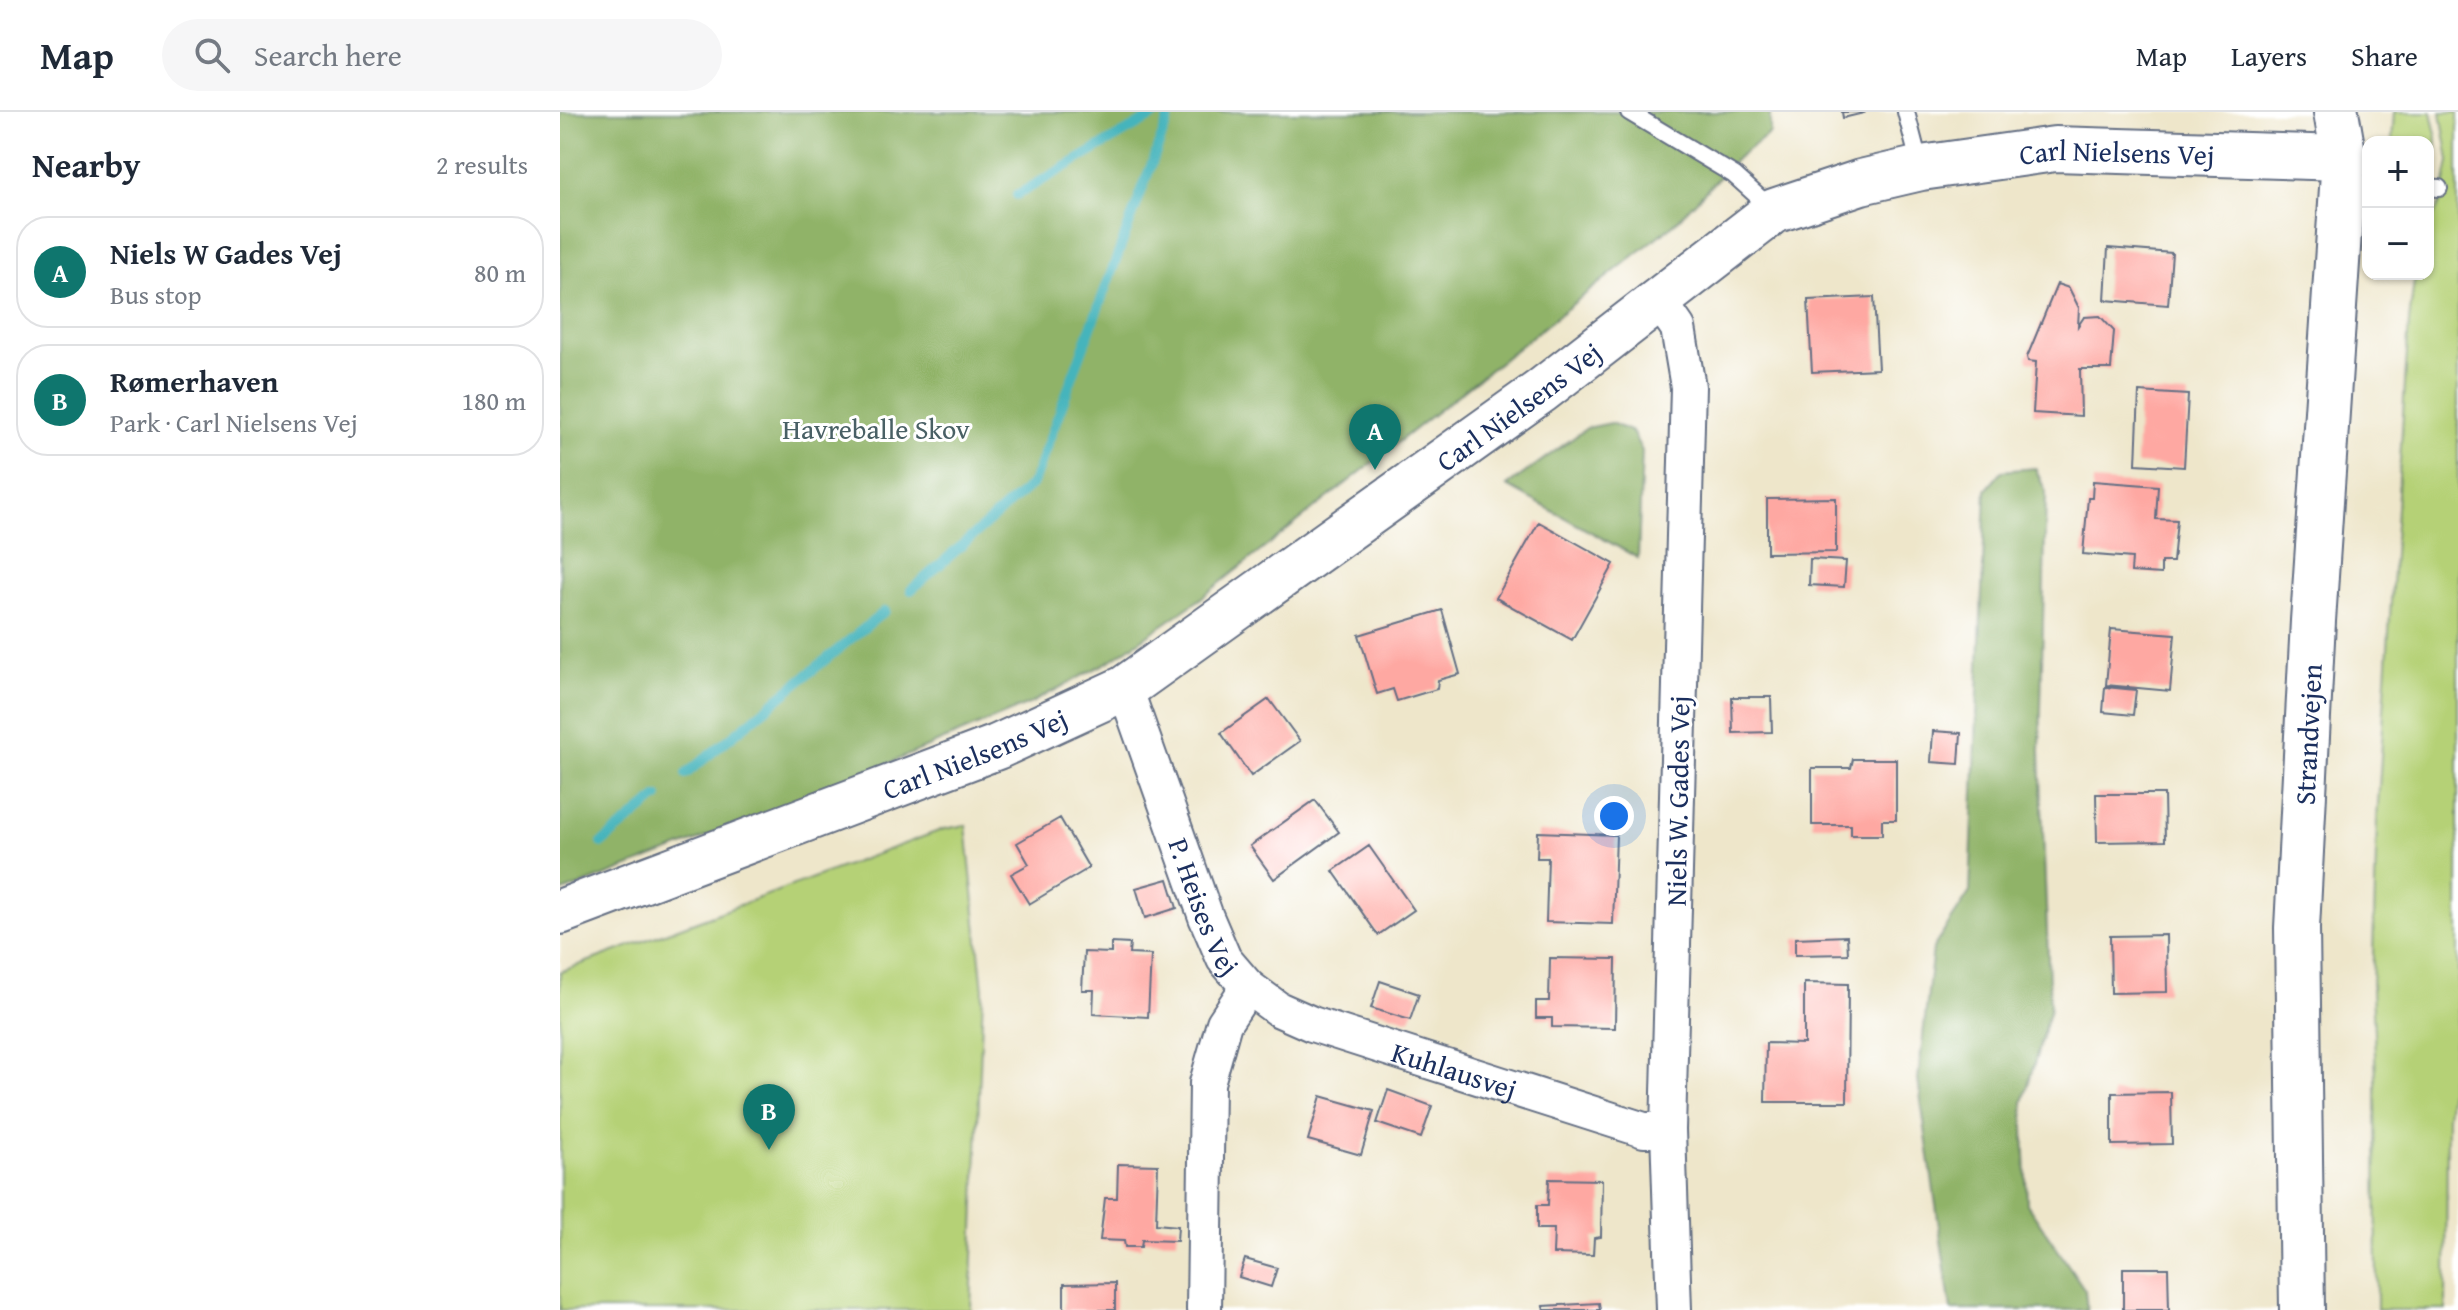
<!DOCTYPE html>
<meta charset="utf-8">
<style>
body{margin:0;font-family:"Gentium Book Plus",serif;background:#f6f6f7;color:#1f2937}
.controls{position:absolute;right:24px;top:24px;display:grid;overflow:hidden;border-radius:16px;box-shadow:0 2px 6px #0004}
.controls button{width:72px;height:72px;display:grid;place-items:center;padding:0;border:0;border-bottom:2px solid #e0e1e3;background:#fff;color:#1f2937;font:40px sans-serif}
.you{position:absolute;left:1054px;top:704px;width:28px;height:28px;margin:-20px;border:6px solid #fff;border-radius:50%;background:#1a73e8;box-shadow:0 0 0 12px #1a73e833}
.badge{display:grid;place-items:center;width:52px;height:52px;border-radius:50%;background:#0f766e;color:#fff;font-size:26px;font-weight:700}
.pin{position:absolute;translate:-50% -66px;filter:drop-shadow(0 2px 4px #0008)}
.pin::after{content:'';position:absolute;top:42px;width:28px;height:24px;background:inherit;clip-path:polygon(0 0,100% 0,50% 100%)}
.list{margin:0;padding:0;list-style:none}
h2{display:flex;justify-content:space-between;align-items:center;height:104px;margin:0;padding:0 32px;font-size:34px}
h2 small{font-size:26px;font-weight:400;color:#747a83}
.list li{display:grid;grid-template-columns:52px 1fr auto;gap:24px;align-items:center;box-sizing:border-box;height:112px;margin:0 16px 16px;padding:0 16px;border:2px solid #e0e1e3;border-radius:32px}
.list b{display:block;font-size:30px;white-space:nowrap}
.list p{margin:0;font-size:26px;white-space:nowrap;color:#747a83}
.list em{font-size:26px;font-style:normal;color:#747a83}
.icon{flex:none;width:44px;height:44px;fill:none;stroke:currentColor;stroke-width:2;stroke-linecap:round;stroke-linejoin:round}
.map{position:relative;flex:none;width:1898px;height:1198px;overflow:hidden}
header{display:flex;align-items:center;gap:48px;box-sizing:border-box;height:112px;padding:0 40px;background:#fff;border-bottom:2px solid #e0e1e3}
header strong{font-size:38px}
nav{display:flex;gap:44px;margin-inline-start:auto;font-size:28px}
.search{width:560px;height:72px;background:#f6f6f7;display:flex;align-items:center;gap:20px;box-sizing:border-box;padding:0 28px;border-radius:44px;color:#747a83;font-size:30px}
main{display:flex}
aside{flex:1;background:#fff}
.map>svg:first-child{display:block}
.green{fill:#b5d176;stroke:#68806a;stroke-width:2}
.forest{fill:#90b367;stroke:#567162;stroke-width:2}
.lines{fill:none;stroke-linecap:round;stroke-linejoin:round}
.stream{stroke:#44b4bc;stroke-width:10}
.building{fill:#fea8a2}
.lane-casing{stroke:#656f84;stroke-width:20}
.street-casing{stroke:#656f84;stroke-width:38}
.secondary-casing{stroke:#656f84;stroke-width:48}
.lane{stroke:#fff;stroke-width:16}
.street{stroke:#fff;stroke-width:34}
.secondary{stroke:#fff;stroke-width:44}
.labels{text-anchor:middle;dominant-baseline:central;stroke-width:6;stroke-linejoin:round;paint-order:stroke}
.street-label{font-size:28px;fill:#1b2f5e;stroke:#fff}
.park-label{font-size:28px;fill:#496065;stroke:#fff}
</style>
<header>
<strong>Map</strong>
<div class="search"><svg class="icon" aria-label="search" viewBox="0 0 24 24"><circle cx="10" cy="10" r="6"/><path d="M15 15l6 6"/></svg>Search here</div>
<nav><a>Map</a><a>Layers</a><a>Share</a></nav>
</header>
<main>
<aside>
<h2>Nearby<small>2 results</small></h2>
<ul class="list">
<li><span class="badge">A</span><div><b>Niels W Gades Vej</b><p>Bus stop</p></div><em>80 m</em></li>
<li><span class="badge">B</span><div><b>Rømerhaven</b><p>Park · Carl Nielsens Vej</p></div><em>180 m</em></li>
</ul>
</aside>
<div class="map">
<svg width="1898" height="1198" viewBox="0 0 1898 1198">
<rect width="100%" height="100%" fill="#fff"/>
<filter id="ink" filterUnits="userSpaceOnUse"><feTurbulence type="fractalNoise" baseFrequency=".0125" numOctaves="2"/><feDisplacementMap in="SourceGraphic" scale="16" xChannelSelector="R" yChannelSelector="G"/><feConvolveMatrix kernelMatrix="1 2 1 2 8 2 1 2 1" color-interpolation-filters="sRGB"/></filter>
<filter id="wash" filterUnits="userSpaceOnUse"><feTurbulence type="fractalNoise" baseFrequency=".006" numOctaves="4" result="noise"/><feDisplacementMap in="SourceGraphic" scale="32" xChannelSelector="R" yChannelSelector="G"/><feGaussianBlur stdDeviation="1.8" result="paint"/><feColorMatrix in="noise" values="0 0 0 0 0 0 0 0 0 0 0 0 0 0 0 0 0 1.4 0 .05"/><feComposite in="paint" operator="in"/></filter>
<g filter="url(#wash)">
<rect width="100%" height="100%" fill="#eee6ca"/>
<path class="green" d="M1834,0H1871L1877,27L1875,64H1868V30H1832Z
M1881,0H1898V898L1887,1005L1886,1198H1817L1816,965L1812,878L1817,707L1849,209L1855,162H1868V115L1882,87L1889,49Z
M406,713L423,878L411,1198H0V860L384,717Z"/>
<path class="forest" d="M0,0H1210V21L1177,46L1114,112L636,490L550,549L471,591L240,689L0,781Z
M1051,311L1072,320L1082,339L1078,446L947,374L1027,316Z
M1475,356L1486,380L1480,640L1490,897L1463,990L1467,1092L1525,1178L1527,1198H1391L1358,968L1373,836L1410,780L1426,378L1442,359Z"/>
<g class="lines">
<path class="stream" d="M457,83L600,0
M351,478L473,371L611,0
M126,662L325,499
M42,731L98,685"/>
</g>
<g id="blocks">
<path class="building" d="M1282,0H1303L1304,1L1283,6Z
M1548,136L1612,141L1608,193L1545,188Z
M1497,172L1509,176L1519,196L1518,214L1524,205L1540,204L1554,219L1551,257H1520L1521,304L1473,301L1476,250L1468,249L1467,245Z
M1314,185L1318,257L1252,260L1248,188Z
M1579,280L1628,283L1624,355L1576,352Z
M1533,369L1598,374L1596,407L1617,408L1613,450H1601V462L1571,460L1572,446L1523,442L1528,386H1532Z
M1276,386V440L1207,441V387Z
M979,410L1054,452L1012,528L936,486Z
M1250,447L1286,449L1284,475L1249,473Z
M882,498L900,562L878,568L877,577L837,589L833,577L817,582L799,523Z
M1551,517L1615,522L1610,579L1546,573Z
M1545,575L1576,578L1573,603L1543,600Z
M1172,585H1211L1212,620L1173,621Z
M709,587L740,629L691,664L661,621Z
M1373,619L1401,621L1399,652L1371,650Z
M1293,647H1336V708H1322V723H1291V713H1252V656H1291Z
M1536,682H1604L1605,729L1537,730Z
M755,688L779,720L714,767L690,734Z
M500,706L529,756L469,792L451,762L469,752L457,731Z
M978,720L1056,723L1053,812L986,810L988,746H977Z
M809,734L854,798L818,823L773,759Z
M608,767L617,796L585,806L576,776Z
M1606,823L1607,880L1551,881L1550,824Z
M1287,824L1288,842L1235,843V826Z
M551,831L570,832L569,842L591,843L588,905L533,902L534,878H522L524,840L551,841Z
M990,846L1056,847L1055,916L992,915V906H976V889H989Z
M820,869L859,882L850,908L811,896Z
M1244,871L1288,872L1287,990H1205L1206,931L1244,932Z
M828,978L872,994L861,1026L817,1011Z
M1611,980L1612,1032L1552,1033V981Z
M761,984L814,999L801,1043L748,1028Z
M558,1052L598,1053L596,1112L618,1114L617,1129L582,1128L581,1135H565L564,1129L540,1128L545,1086H557Z
M989,1067L1042,1068L1041,1125L1034,1126L1033,1143L993,1142L994,1117H977V1093H988Z
M685,1147L717,1156L711,1175L679,1165Z
M1563,1156H1608L1609,1198H1563Z
M555,1171V1198H504V1172Z
M1039,1191L1040,1198H984L983,1194Z"/>
</g>
</g>
<g filter="url(#ink)">
<use href="#blocks" fill-opacity="0" stroke="#656f84" stroke-width="2"/>
<g class="lines">
<g class="lane-casing">
<path id="lane" d="M1069,0L1174,63L1213,98
M1346,0L1360,54
M1868,75L1879,76"/>
</g>
<g class="street-casing">
<g id="street">
<path d="M1098,187L1118,216L1128,275L1108,1018L1114,1198"/>
<path id="s1" d="M565,576L646,805L664,847L688,875L664,911L647,971L644,1198"/>
<path id="s2" d="M688,875L718,897L752,912L1084,1018H1108"/>
</g>
</g>
<g class="secondary-casing">
<g id="secondary">
<path id="s3" d="M0,800L437,635L565,576L981,279L1214,99L1301,70L1361,56L1495,37L1784,46"/>
<path id="s4" d="M1742,1198L1737,816L1753,509L1784,46L1776,0"/>
</g>
</g>
<use href="#lane" class="lane"/>
<use href="#street" class="street"/>
<use href="#secondary" class="secondary"/>
</g>
</g>
<g class="labels">
<g class="street-label">
<text stroke="none"><textPath href="#s3" startOffset="1764">Carl Nielsens Vej</textPath></text>
<text stroke="none"><textPath href="#s3" startOffset="1092">Carl Nielsens Vej</textPath></text>
<text stroke="none"><textPath href="#s4" startOffset="576">Strandvejen</textPath></text>
<text stroke="none"><textPath href="#s3" startOffset="444">Carl Nielsens Vej</textPath></text>
<text transform="translate(1117 689) rotate(-89)">Niels W. Gades Vej</text>
<text stroke="none"><textPath href="#s1" startOffset="232">P. Heises Vej</textPath></text>
<text stroke="none"><textPath href="#s2" startOffset="224">Kuhlausvej</textPath></text>
</g>
<g class="park-label">
<text x="316" y="316">Havreballe Skov</text>
</g>
</g>
</svg>
<div class="controls">
<button>+</button>
<button>−</button>
</div>
<div class="you"></div>
<div class="pin badge" style="left:815px;top:358px">A</div>
<div class="pin badge" style="left:209px;top:1038px">B</div>
</div>
</main>
